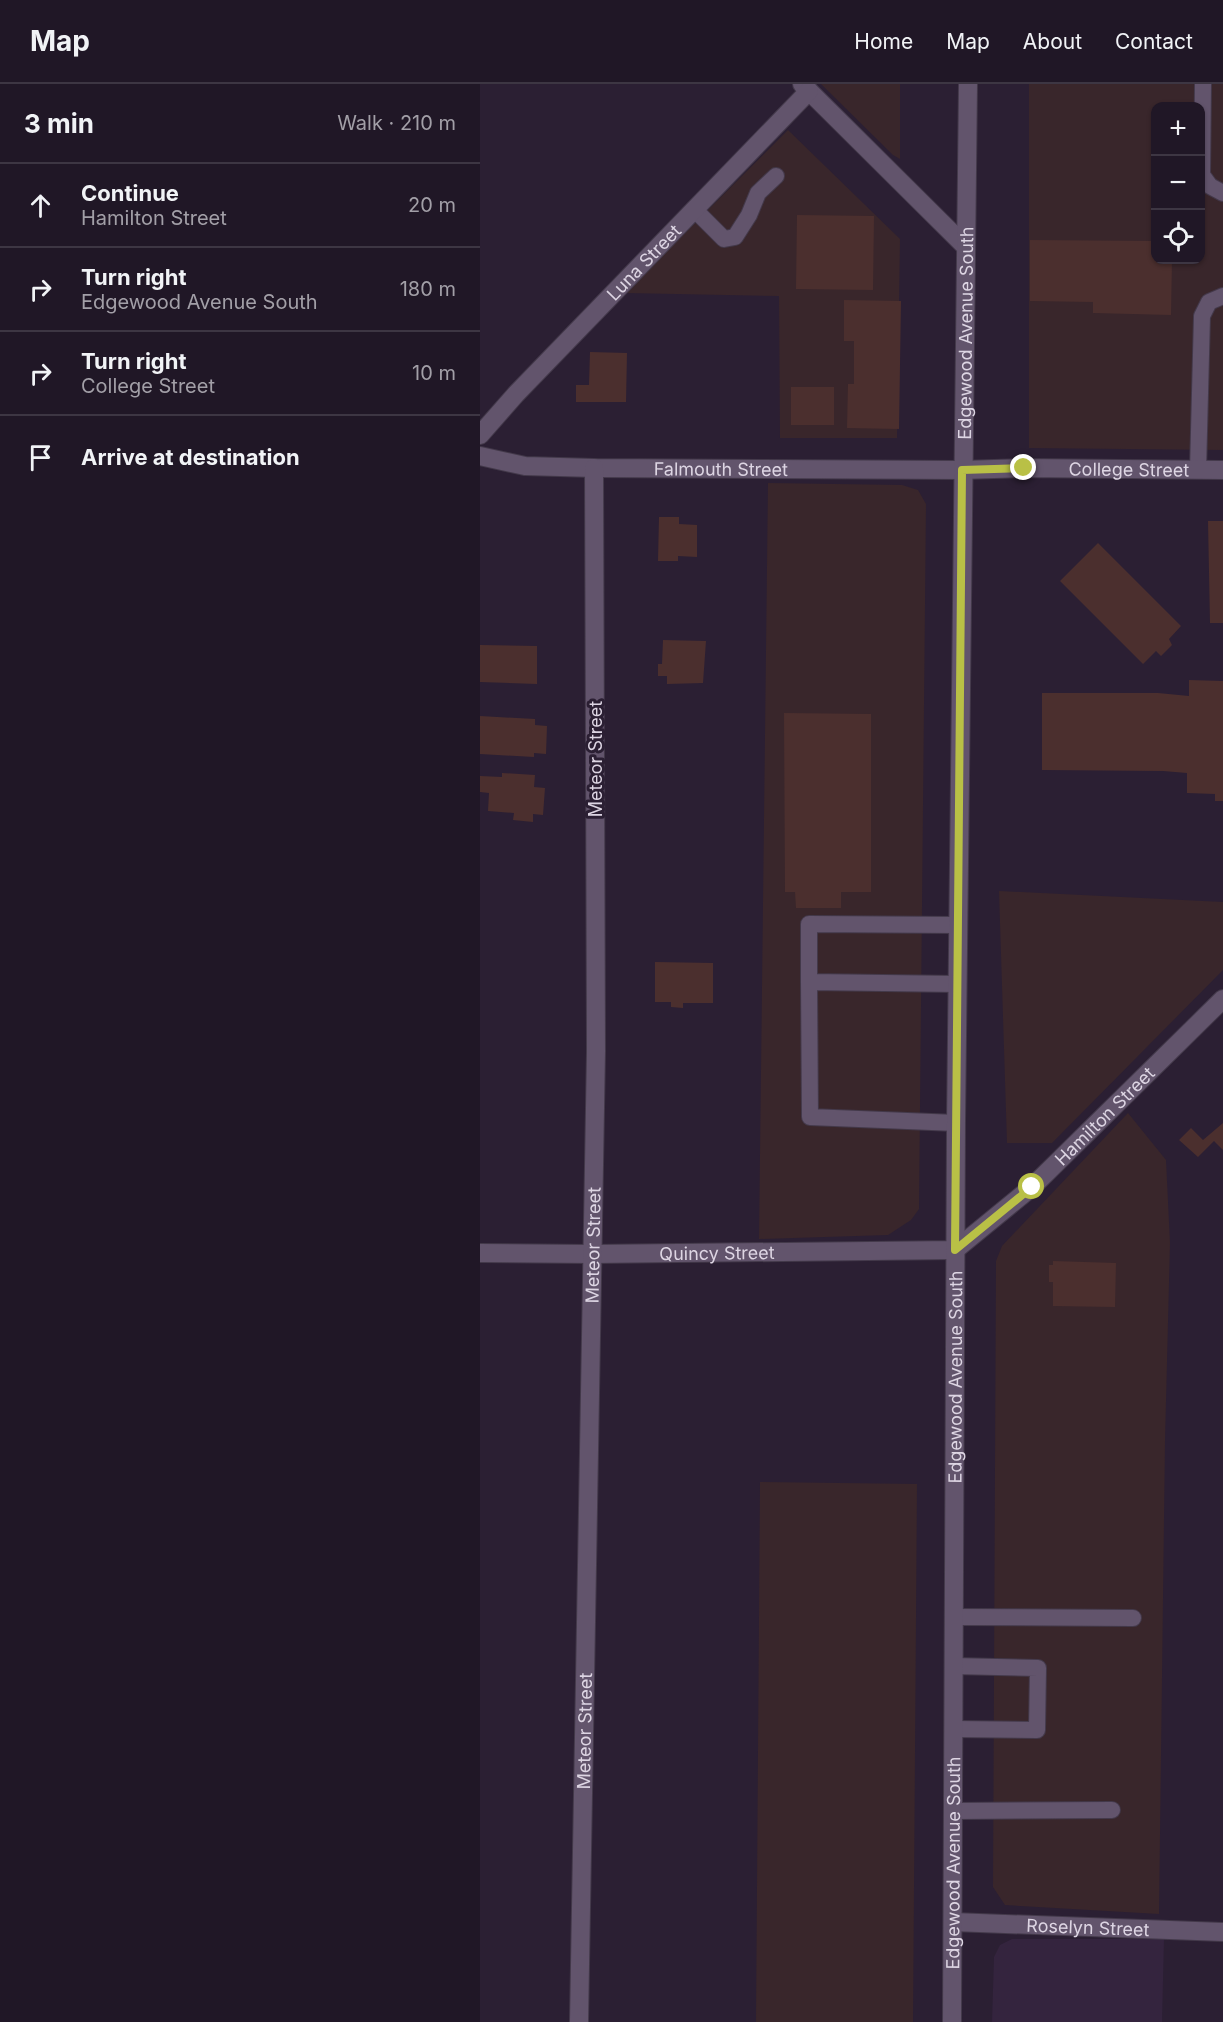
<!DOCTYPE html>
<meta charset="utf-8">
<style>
body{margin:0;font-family:Inter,sans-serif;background:#2d2432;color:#f1f3f6}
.controls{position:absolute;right:18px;top:18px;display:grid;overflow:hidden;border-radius:12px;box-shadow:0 2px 4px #0004}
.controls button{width:54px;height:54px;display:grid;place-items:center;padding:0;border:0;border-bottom:2px solid #3d3643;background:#201726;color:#f1f3f6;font:30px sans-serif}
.stop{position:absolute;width:18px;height:18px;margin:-14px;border:4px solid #b9c046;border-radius:50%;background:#fff}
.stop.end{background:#b9c046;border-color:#fff;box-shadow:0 2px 6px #0008}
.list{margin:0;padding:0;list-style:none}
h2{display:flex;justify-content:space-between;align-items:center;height:78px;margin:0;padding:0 24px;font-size:26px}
h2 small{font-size:20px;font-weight:400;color:#a29fa7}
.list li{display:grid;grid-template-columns:39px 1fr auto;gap:18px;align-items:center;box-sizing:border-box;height:84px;padding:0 24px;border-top:2px solid #3d3643}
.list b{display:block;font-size:22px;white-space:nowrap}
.list p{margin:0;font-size:20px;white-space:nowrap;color:#a29fa7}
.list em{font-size:20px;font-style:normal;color:#a29fa7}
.icon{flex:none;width:33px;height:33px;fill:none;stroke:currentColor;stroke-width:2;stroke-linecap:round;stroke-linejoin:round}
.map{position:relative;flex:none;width:743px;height:1938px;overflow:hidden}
header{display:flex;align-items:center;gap:36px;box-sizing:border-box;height:84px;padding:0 30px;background:#201726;border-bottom:2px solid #3d3643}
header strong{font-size:28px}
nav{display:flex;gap:33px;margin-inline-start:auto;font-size:21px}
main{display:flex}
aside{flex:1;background:#201726}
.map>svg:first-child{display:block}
.commercial{fill:#39262b;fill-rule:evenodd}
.built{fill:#34243e}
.building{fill:#4b2f2e}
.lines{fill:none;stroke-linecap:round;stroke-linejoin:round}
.lane-casing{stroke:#43394a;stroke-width:18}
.street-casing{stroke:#43394a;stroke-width:20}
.secondary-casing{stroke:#43394a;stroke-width:20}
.lane{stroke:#62546c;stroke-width:16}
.street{stroke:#62546c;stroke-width:18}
.secondary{stroke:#62546c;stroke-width:18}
.route{stroke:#b9c046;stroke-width:8}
.labels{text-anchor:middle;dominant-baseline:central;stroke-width:6;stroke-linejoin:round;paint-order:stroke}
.street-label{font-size:18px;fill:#ddd5e3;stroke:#2b1f33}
</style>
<header>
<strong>Map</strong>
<nav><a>Home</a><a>Map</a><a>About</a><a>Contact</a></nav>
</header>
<main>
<aside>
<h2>3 min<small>Walk · 210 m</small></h2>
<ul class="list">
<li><svg class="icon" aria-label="ahead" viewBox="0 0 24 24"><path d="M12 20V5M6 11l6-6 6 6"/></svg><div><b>Continue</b><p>Hamilton Street</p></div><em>20 m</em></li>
<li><svg class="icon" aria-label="right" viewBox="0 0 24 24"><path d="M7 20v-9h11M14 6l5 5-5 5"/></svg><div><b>Turn right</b><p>Edgewood Avenue South</p></div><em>180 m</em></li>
<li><svg class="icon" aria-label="right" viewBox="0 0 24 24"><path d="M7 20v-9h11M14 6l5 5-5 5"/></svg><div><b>Turn right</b><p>College Street</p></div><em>10 m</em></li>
<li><svg class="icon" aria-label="arrive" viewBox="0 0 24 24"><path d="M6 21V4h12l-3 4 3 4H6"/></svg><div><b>Arrive at destination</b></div></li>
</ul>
</aside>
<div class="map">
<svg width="743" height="1938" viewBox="0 0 743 1938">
<rect width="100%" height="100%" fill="#2b1f33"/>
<path class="commercial" d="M341,0H420V75L413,71Z
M549,0H743V366L549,364ZM676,22H720V176H676Z
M308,46L420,155L417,354H300L299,212L145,209Z
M288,399L422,401L438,406L446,420L439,1125L431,1136L408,1151L279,1155Z
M519,807L743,818V886L572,1059H527Z
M648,1029L686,1076L690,1159L685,1357L679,1830L525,1821L513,1803L516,1177L522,1162Z
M280,1398L437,1400L433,1938H276Z"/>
<path class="built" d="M532,1855H684L682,1938H512L514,1873L520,1861Z"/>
<path class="building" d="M317,131L394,132L393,206L316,205Z
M550,156L676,157V176H692L691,231L613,229V218L550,217Z
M364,216L421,217L419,345L367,344L368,300H374V257H364Z
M110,268L147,269L146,318H96V301H109Z
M311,303H354V341H311Z
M179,433H199V440L217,441V473L198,472V477H178Z
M728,437H743V539H730Z
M618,459L701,542L689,555L692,561L681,572L676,567L663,580L580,497Z
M183,556L226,557L223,599L187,600V592H178V580H182Z
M0,561L57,562V600L0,598Z
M709,596L743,597V717H735V710L707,709V689L683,687L562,686V609H678L709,612Z
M304,629L391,630V808H361V824H316L315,808H305Z
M0,632L55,635V641L67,642L66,670L54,669V673L0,670Z
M22,689L55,691L54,703L65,704L63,731L53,730V738L33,736L34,729L8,727L9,709L0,708V692L22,693Z
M175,878L233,879V919H203V924L191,923V918H175Z
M743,1039V1066L734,1057L718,1073L699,1056L711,1044L723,1056Z
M573,1177L636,1179L635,1223L573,1222V1198H569V1181H573Z"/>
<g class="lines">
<g class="lane-casing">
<path id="lane" d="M723,0L722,91L730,102L743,109
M214,125L244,155L255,153L269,131L278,109L296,92
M718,386L722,232L729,218L743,212
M329,898V840L478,841
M476,1039L330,1033L329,898L478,900
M474,1533L653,1534
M474,1582L558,1584L557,1646L474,1645
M473,1727L632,1726"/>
</g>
<g class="street-casing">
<g id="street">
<path d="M322,0L486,163"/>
<path id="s1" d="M0,351L36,310L329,7"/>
<path id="s2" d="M0,372L45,382L114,384L482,386L544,384L743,386"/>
<path id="s3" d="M0,1169L112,1170L475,1166L552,1103L743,915"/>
<path id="s4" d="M473,1838L743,1848"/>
<path id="s5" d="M99,1938L116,967L114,384"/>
</g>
</g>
<g class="secondary-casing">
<g id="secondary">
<path id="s6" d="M472,1938L476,1039L488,0"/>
</g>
</g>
<use href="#lane" class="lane"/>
<use href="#street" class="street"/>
<use href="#secondary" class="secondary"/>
</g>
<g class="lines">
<path class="route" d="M544,384L482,386L475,1166L552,1103"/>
</g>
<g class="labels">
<g class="street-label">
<text stroke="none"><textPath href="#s1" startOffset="238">Luna Street</textPath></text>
<text stroke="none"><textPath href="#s6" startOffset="1689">Edgewood Avenue South</textPath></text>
<text stroke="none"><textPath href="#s2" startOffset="242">Falmouth Street</textPath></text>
<text stroke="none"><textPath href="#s2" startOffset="650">College Street</textPath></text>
<text transform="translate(115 675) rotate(-90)">Meteor Street</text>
<text stroke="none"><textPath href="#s3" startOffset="676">Hamilton Street</textPath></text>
<text stroke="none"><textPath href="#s5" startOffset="777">Meteor Street</textPath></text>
<text stroke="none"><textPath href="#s3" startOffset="237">Quincy Street</textPath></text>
<text stroke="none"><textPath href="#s6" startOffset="645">Edgewood Avenue South</textPath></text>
<text stroke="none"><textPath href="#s5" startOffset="291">Meteor Street</textPath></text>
<text stroke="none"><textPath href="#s6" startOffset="159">Edgewood Avenue South</textPath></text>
<text stroke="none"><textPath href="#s4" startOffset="135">Roselyn Street</textPath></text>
</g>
</g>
</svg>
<div class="controls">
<button>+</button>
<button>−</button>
<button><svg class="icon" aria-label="locate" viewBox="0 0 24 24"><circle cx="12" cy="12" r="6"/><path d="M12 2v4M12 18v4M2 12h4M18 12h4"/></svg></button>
</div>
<div class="stop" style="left:552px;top:1103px"></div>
<div class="stop end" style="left:544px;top:384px"></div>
</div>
</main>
